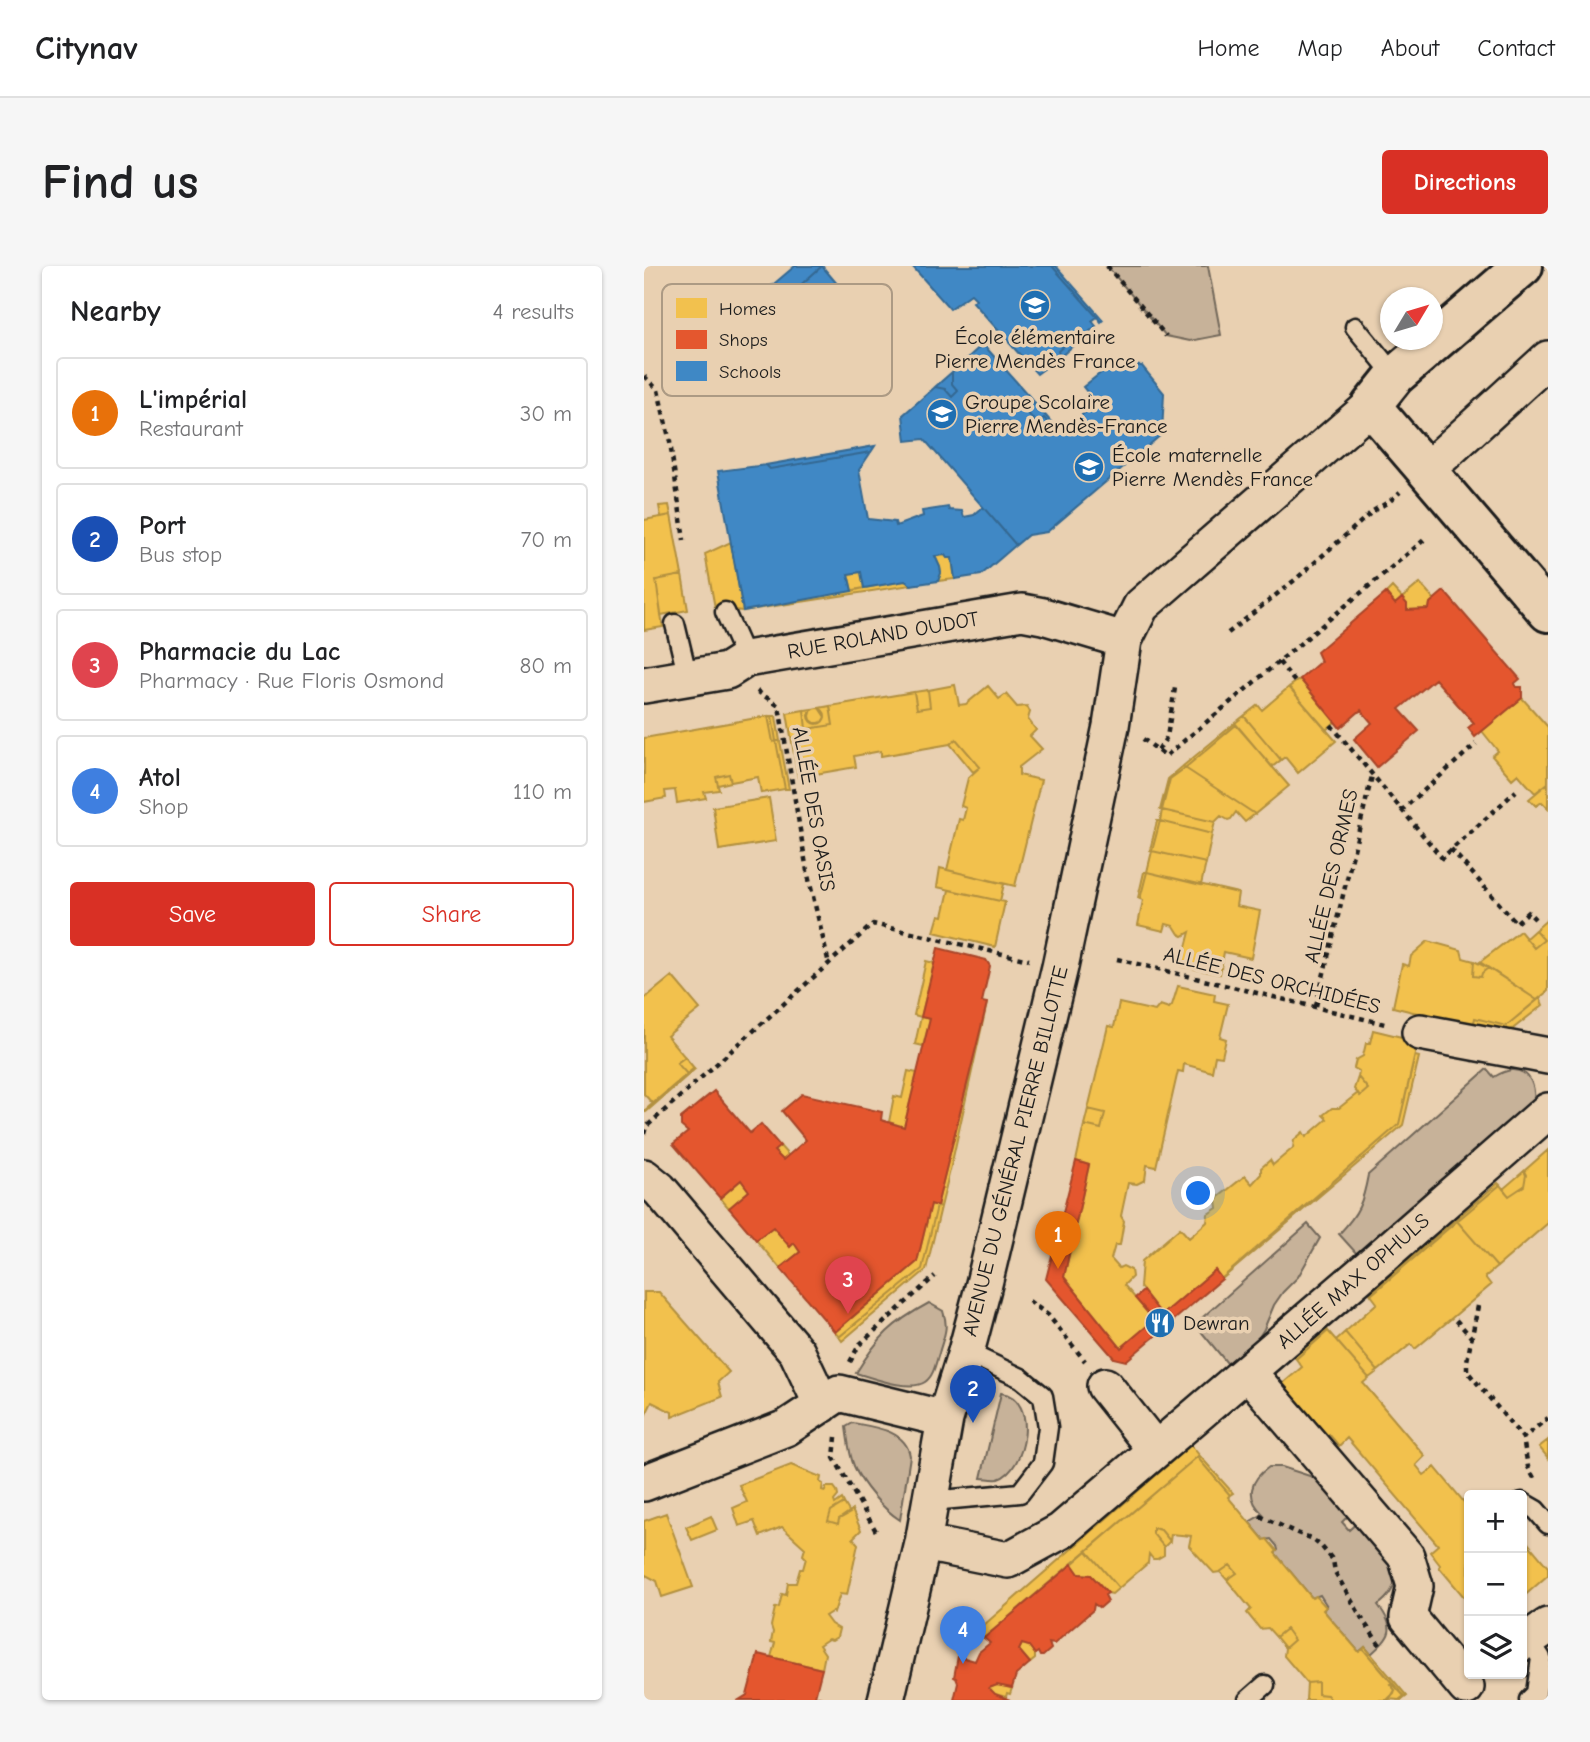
<!DOCTYPE html>
<meta charset="utf-8">
<style>
body{margin:0;font-family:"Comic Neue",sans-serif;background:#f6f6f6;color:#202124}
.controls{position:absolute;right:21px;bottom:21px;display:grid;overflow:hidden;border-radius:7px;box-shadow:0 2px 5px #0004}
.controls button{width:63px;height:63px;display:grid;place-items:center;padding:0;border:0;border-bottom:2px solid #e0e0e0;background:#fff;color:#202124;font:35px sans-serif}
.compass{position:absolute;left:736px;top:21px;width:63px;height:63px;border-radius:50%;background:#fff;box-shadow:0 2px 5px #0004;rotate:52deg}
.you{position:absolute;left:555px;top:928px;width:24px;height:24px;margin:-18px;border:5px solid #fff;border-radius:50%;background:#1a73e8;box-shadow:0 0 0 10px #1a73e833}
.badge{display:grid;place-items:center;width:46px;height:46px;border-radius:50%;background:#d93025;color:#fff;font-size:23px;font-weight:700}
.pin{position:absolute;translate:-50% -58px;filter:drop-shadow(0 2px 4px #0008)}
.pin::after{content:'';position:absolute;top:37px;width:24px;height:21px;background:inherit;clip-path:polygon(0 0,100% 0,50% 100%)}
.list{margin:0;padding:0;list-style:none}
h2{display:flex;justify-content:space-between;align-items:center;height:91px;margin:0;padding:0 28px;font-size:30px}
h2 small{font-size:23px;font-weight:400;color:#757577}
.list li{display:grid;grid-template-columns:46px 1fr auto;gap:21px;align-items:center;box-sizing:border-box;height:112px;margin:0 14px 14px;padding:0 14px;border:2px solid #e0e0e0;border-radius:7px}
.list b{display:block;font-size:26px;white-space:nowrap}
.list p{margin:0;font-size:23px;white-space:nowrap;color:#757577}
.list em{font-size:23px;font-style:normal;color:#757577}
.actions{display:flex;gap:14px;padding:21px 28px}
.actions a{flex:1;padding:16px 0;border:2px solid #d93025;border-radius:7px;text-align:center;font-size:24px;color:#d93025}
.actions .main{background:#d93025;color:#fff}
.icon{flex:none;width:38px;height:38px;fill:none;stroke:currentColor;stroke-width:2;stroke-linecap:round;stroke-linejoin:round}
.map{position:relative;flex:none;width:904px;height:1434px;overflow:hidden;border-radius:7px}
header{display:flex;align-items:center;gap:42px;box-sizing:border-box;height:98px;padding:0 35px;background:#fff;border-bottom:2px solid #e0e0e0}
header strong{font-size:33px}
nav{display:flex;gap:38px;margin-inline-start:auto;font-size:24px}
.intro{display:flex;align-items:center;justify-content:space-between;box-sizing:border-box;height:168px;padding:0 42px}
h1{margin:0;font-size:49px}
.button{padding:18px 32px;border-radius:7px;background:#d93025;color:#fff;font-size:24px;font-weight:700}
main{display:flex;gap:42px;padding:0 42px}
aside{flex:1;background:#fff;border-radius:7px;box-shadow:0 2px 5px #0004}
.map>svg:first-child{display:block}
.green{fill:#c7b299;stroke:#72675a;stroke-width:2}
.homes{fill:#f2c14e;stroke:#b2903f;stroke-width:2}
.shops{fill:#e4572e;stroke:#a84529;stroke-width:2}
.schools{fill:#3f88c5;stroke:#346892;stroke-width:2}
.lines{fill:none;stroke-linecap:round;stroke-linejoin:round}
.lane-casing{stroke:#1c1c1c;stroke-width:23}
.street-casing{stroke:#1c1c1c;stroke-width:40}
.secondary-casing{stroke:#1c1c1c;stroke-width:44}
.path{stroke:#1c1c1c;stroke-width:4.5;stroke-dasharray:5 5;stroke-linecap:butt}
.lane{stroke:#e9d0b1;stroke-width:18}
.street{stroke:#e9d0b1;stroke-width:35}
.secondary{stroke:#e9d0b1;stroke-width:38}
.labels{text-anchor:middle;dominant-baseline:central;stroke-width:7;stroke-linejoin:round;paint-order:stroke}
.poi-label{font-size:21px;fill:#1c1c1c;stroke:#e9d0b1;text-anchor:start}
.street-label{font-size:21px;fill:#1c1c1c;stroke:#e9d0b1}
.key{fill:#e9d0b1;stroke:#ac9a84;stroke-width:2}
.key-label{font-size:19px;fill:#1c1c1c}
</style>
<header>
<strong>Citynav</strong>
<nav><a>Home</a><a>Map</a><a>About</a><a>Contact</a></nav>
</header>
<div class="intro"><h1>Find us</h1><a class="button">Directions</a></div>
<main>
<aside>
<h2>Nearby<small>4 results</small></h2>
<ul class="list">
<li><span class="badge" style="background:#e8710a">1</span><div><b>L'impérial</b><p>Restaurant</p></div><em>30 m</em></li>
<li><span class="badge" style="background:#1a4fb4">2</span><div><b>Port</b><p>Bus stop</p></div><em>70 m</em></li>
<li><span class="badge" style="background:#e0444e">3</span><div><b>Pharmacie du Lac</b><p>Pharmacy · Rue Floris Osmond</p></div><em>80 m</em></li>
<li><span class="badge" style="background:#3f7fe0">4</span><div><b>Atol</b><p>Shop</p></div><em>110 m</em></li>
</ul>
<div class="actions"><a class="main">Save</a><a>Share</a></div>
</aside>
<div class="map">
<svg width="904" height="1434" viewBox="0 0 904 1434">
<rect width="100%" height="100%" fill="#e9d0b1"/>
<filter id="ink" filterUnits="userSpaceOnUse"><feTurbulence type="fractalNoise" baseFrequency=".0143" numOctaves="2"/><feDisplacementMap in="SourceGraphic" scale="14" xChannelSelector="R" yChannelSelector="G"/><feConvolveMatrix kernelMatrix="1 2 1 2 8 2 1 2 1" color-interpolation-filters="sRGB"/></filter>
<g filter="url(#ink)">
<path class="green" d="M463,0H564L577,69L546,75L522,70Z
M843,803L850,811C855,808 861,805 867,804C887,803 893,823 889,839L722,998L695,968C715,947 719,936 724,909Z
M664,958L676,972L654,1011L639,1026L630,1039L620,1063L592,1108L551,1058Z
M285,1037L299,1045C305,1063 300,1069 295,1087C292,1096 290,1110 281,1116C266,1126 229,1112 212,1107C234,1071 248,1057 285,1037Z
M357,1127C395,1132 383,1204 354,1213C349,1214 342,1212 337,1212Z
M209,1157C230,1161 262,1164 266,1190L256,1254C239,1243 218,1219 210,1200C205,1188 204,1174 202,1161Z
M625,1201H638L681,1215L710,1244L698,1256L705,1264L718,1252L753,1308C751,1321 746,1331 734,1339C753,1363 747,1370 727,1388L721,1381L715,1386L679,1344L683,1340L676,1329L668,1332L631,1287L634,1284L633,1280L627,1273L620,1274L605,1256L619,1248C601,1231 606,1214 625,1201Z"/>
<path class="homes" d="M25,239L27,249L17,251L15,240Z
M27,249L38,309L12,314L19,361L0,364V254Z
M87,276L99,345L71,342L61,288Z
M301,289L303,292H308L311,313L294,315L297,307L296,301L291,290Z
M217,306L220,322L208,325L204,308Z
M38,309L44,344L17,349L12,314Z
M261,315L267,319L99,345L220,322Z
M776,317L790,333L786,337L785,343L763,344V338L758,332Z
M748,321L758,332L751,338L742,327Z
M656,413L691,456L682,464L645,421Z
M311,419L315,439L322,438L344,420L355,433L362,428L373,441L383,440L386,446L384,453L392,464L386,470L398,483L375,501V509L397,514L371,620L303,604L315,553L319,554L322,542L317,540L324,512L336,501L312,473L306,478L237,490V485L210,490L212,501L154,511L143,447L160,444L162,463L189,459L186,440L270,426L273,443L286,441L284,424Z
M645,421L692,475L654,507L641,491L637,494L600,450L614,439L618,444Z
M284,424L286,441L273,443L270,426Z
M878,432L904,461V517L891,527L874,508L868,513L848,490L854,485L838,465Z
M186,440L189,459L162,463L160,444L168,443L166,450L167,454L171,457H175L178,456L181,451L175,442Z
M165 450a8 8 0 1 1 16 0a8 8 0 1 1-16 0Z
M124,450H128L132,475L129,476Z
M124,450L129,476L132,475L141,523L117,527L114,511L87,516L85,508L72,511L75,524L60,526L62,532L33,537L31,524L21,525L22,532L0,536V472Z
M128,450H132L136,475H132Z
M600,450L637,494L628,501L591,457Z
M591,457L592,459L541,502L539,500Z
M592,459L645,520L611,548L541,502Z
M312,473L336,501L329,506L306,478Z
M132,475H136L145,523H141Z
M539,500L541,502L526,513L518,544H516L524,513Z
M541,502L611,548L601,556L592,546L587,553L584,554L577,550L571,556L518,544L526,513Z
M85,508L87,516L74,519L72,511Z
M904,517V542L898,536L892,540L885,533Z
M125,532L132,575L75,584L69,541Z
M518,544L571,556L568,568L516,555Z
M513,555H516L508,585L506,584Z
M516,555L568,568L562,597L508,585Z
M508,585L562,597L557,619L503,606Z
M296,602L360,618L356,635L293,621Z
M500,606H503L496,633L494,632Z
M503,606L594,627L592,640L616,645L607,692L580,686L576,708L537,700L546,666L539,670L535,668L530,660L522,658L520,665L494,659L499,634L496,633Z
M305,624L361,636L351,681L290,666L295,649L299,650Z
M904,653V725L893,734L836,696L876,665L890,682L900,674L891,664Z
M891,664L900,674L890,682L882,672Z
M784,675L817,684L819,692L830,695L829,710L837,711L838,707L844,702L893,734L862,760L831,752L829,761L749,741L758,698L765,700L767,690Z
M282,695L290,697L277,751L270,749Z
M830,695L844,702L838,707L837,711L829,710Z
M28,710L56,743L23,770L41,791L33,797L43,808L9,838L0,828V733Z
M534,720L571,728L570,735L584,738L576,771L582,773L578,791L571,790L568,806L540,798L539,806L534,805L512,901L503,899L501,914L493,918L484,917L477,950L480,955L476,979H471L467,993L475,1002L479,1000L487,1004L488,1011L480,1019L510,1054L477,1082L420,1011L445,899L432,895L440,859L457,863L461,847L444,843L464,760L470,761L475,737L511,745L516,739L525,742L528,739Z
M896,732L899,739L861,769L829,761L831,752L862,760Z
M343,737L308,896L297,941L293,940Z
M277,751L286,753L279,780L271,778Z
M729,764L774,775L755,858L577,1013L571,1004L518,1049L496,1021L498,995L536,962L545,972L563,956L564,948L573,942L572,933L601,910L608,918L617,908V902L626,894L629,899L649,882L650,874L659,866L662,871L683,853L679,849L688,842H695L714,827L716,830L724,823L714,811L715,805L710,802L712,794L719,790L722,777H726Z
M771,790L775,791L759,859L578,1013L755,858Z
M41,791L50,802L43,808L33,797Z
M50,802L51,803L2,846L0,845Z
M264,805L273,807L260,861L245,856L250,830L258,832Z
M714,811L724,823L716,830L710,823Z
M444,843L461,847L457,863L440,859Z
M136,880L145,890L139,894L130,885Z
M904,884V957L853,1001L813,955L856,919L865,930L880,920L882,909L880,905Z
M880,905L882,909L880,920L865,930L859,923Z
M97,914L105,925L85,942L76,932Z
M854,917L856,919L813,955L812,953Z
M287,938L293,940L278,1003L195,1071L191,1066L273,996Z
M293,940L297,941L282,1004L198,1075L195,1071L278,1003Z
M812,953L813,955L727,1029L726,1027Z
M813,955L853,1001L841,1011L847,1019L771,1083L767,1078L734,1105L701,1066L733,1037L727,1029Z
M129,961L146,981L150,977L156,986L136,1002L112,974Z
M0,1026H15L85,1106L74,1116L78,1131L28,1151V1146L8,1136L0,1152Z
M683,1063L684,1065L652,1093L650,1091Z
M684,1065L725,1112L719,1117L781,1190L772,1199L780,1209L791,1201L825,1242V1337L795,1301L796,1299L786,1286L794,1279L703,1172L695,1180L685,1168L682,1170L638,1118L658,1101L652,1093Z
M701,1066L734,1105L725,1112L692,1074Z
M904,1174V1192L895,1181Z
M547,1179L555,1189L553,1191L340,1372L333,1365Z
M555,1189L589,1227L586,1229L553,1191Z
M553,1191L586,1229L584,1231L620,1274L623,1273L633,1285L631,1287L668,1332L672,1330L682,1341L679,1344L715,1386L719,1383L748,1417L746,1418L751,1424L745,1434H687L683,1429L674,1428V1416L663,1417L640,1390L641,1382L650,1374L642,1363L632,1371L624,1362L616,1363L603,1347L607,1343L583,1314L593,1307L586,1299L576,1306L570,1307L545,1280L547,1270L527,1268L526,1275L517,1264L509,1262V1268L520,1281V1289L513,1293H509L505,1288L504,1297L475,1322L443,1285Z
M147,1199L177,1211L176,1216L179,1218L178,1224L181,1225L182,1221H190L193,1225L194,1230L190,1235L191,1238L198,1233L200,1237L187,1245L184,1255L194,1258L195,1253L208,1244L217,1264L209,1272L214,1278L203,1329L196,1328L190,1347L189,1345L181,1350L187,1358L195,1363L193,1371L188,1374L184,1373L175,1379L181,1388L178,1403L127,1391L131,1377L127,1376L129,1366L127,1360L131,1342L135,1341L138,1328L142,1329L144,1317H152L156,1303H159L162,1292L159,1289L161,1282L138,1261L116,1270L110,1255L95,1260L89,1242L103,1236L95,1219Z
M200,1237L206,1247L195,1253L194,1258L184,1255L187,1245Z
M22,1247L49,1321L18,1331L13,1315L2,1309L0,1313V1255Z
M67,1250L73,1264L48,1274L42,1261Z
M509,1262L517,1264L526,1275L520,1281L509,1268Z
M878,1270L904,1301V1309L878,1332Z
M443,1285L475,1322L468,1328L464,1327L447,1309L435,1308L428,1298Z
M586,1299L593,1307L583,1314L576,1306Z
M642,1363L650,1374L641,1382L632,1371Z
M378,1378L385,1380L391,1388V1393L386,1397L375,1384Z
M721,1381L763,1430L758,1434H755L760,1430L719,1383Z
M674,1416V1428L683,1429L687,1434H662L663,1417Z
M748,1417L760,1430L755,1434L744,1433L750,1427L751,1424L746,1418Z
M353,1419L368,1422L366,1428L363,1427L362,1431L351,1428L345,1422Z"/>
<path class="shops" d="M800,325L876,413L870,418L872,421H878V432L831,471L824,462L830,457L791,413L755,443L775,465L733,501L710,473L728,457L717,444L696,462L656,413L677,395L673,386L742,327L751,338L758,332L763,338V344L785,343L786,337Z
M294,682L342,694L346,700L338,736L343,737L293,940L287,938L273,996L191,1066L136,1002L156,986L150,977L146,981L129,961L112,974L85,942L105,925L97,914L76,932L29,878L44,866L37,860V852L70,825L106,867L117,858L136,880L130,885L139,894L162,874L138,845L158,828L238,846L237,854L260,861L286,753L277,751Z
M432,895L445,899L420,1011L477,1082L510,1054L491,1032L499,1025L518,1049L571,1004L578,1013L482,1095L470,1092L402,1013Z
M428,1298L435,1308L447,1309L464,1327L461,1329L464,1335L456,1342L450,1338L449,1344L410,1378L405,1377L407,1383L399,1390H396L394,1386L391,1388L385,1380L378,1378L375,1384L386,1397L372,1409L368,1422L353,1419L345,1422L351,1428L366,1434H310L314,1417L312,1412L310,1411L314,1390L331,1395L335,1386L346,1377L340,1372Z
M114,1388L178,1403L171,1430L178,1432V1434H95L103,1429Z"/>
<path class="schools" d="M151,0H178L125,47L112,33Z
M178,0L233,65L180,111L125,47Z
M268,0H408L453,51L448,55L452,60L437,73L430,71L414,85L416,91L393,108L329,36L332,33L327,28L306,43Z
M408,0H412L459,54L457,56L453,51Z
M430,71L437,73L416,91L414,85Z
M339,78L391,137L382,145L393,158L400,152L411,165L413,163L416,167L452,137L439,121L468,98L498,100L520,127L518,168L403,266L384,269L372,279L280,173L262,175L259,149L291,121L301,123L308,131L314,125L308,118V106Z
M308,106V118L314,125L308,131L301,123L291,121Z
M391,137L413,163L411,165L400,152L393,158L382,145Z
M231,180L227,186L126,203L122,199Z
M227,186L215,204L224,253L251,256L252,260L279,250L278,245L304,241L305,244L318,245L320,251L330,249L339,241L372,279L337,309L311,313L308,292H303L301,289L291,290L296,301L297,307L294,315L267,319L261,315L220,322L217,306L204,308L208,325L99,345L74,205L122,199L126,203Z"/>
<g class="lines">
<g class="lane-casing">
<path id="lane" d="M711,61L751,110
M81,346L102,393
M31,358L44,412
M287,1235L376,1227L399,1197L404,1161L399,1130L377,1112L322,1086
M878,1236L892,1244L904,1258
M884,1372L897,1392L892,1427L885,1434
M604,1434L621,1419"/>
</g>
<g class="street-casing">
<path id="street" d="M799,189L904,93
M0,419L83,405L102,393L378,346L399,350L480,374
M776,766L904,790
M0,911L15,923L153,1086L178,1139
M604,1106L762,1290L771,1320L764,1351L822,1421
M461,1120L511,1183
M0,1217L142,1162L195,1127L301,1153
M295,1280L364,1294L417,1265L721,1005L904,845
M878,1377L904,1360
M242,1434L279,1277L301,1153L322,1086L339,1022L416,701L467,460L480,374L497,340L727,140"/>
</g>
<g class="secondary-casing">
<path id="secondary" d="M879,0L751,110L727,140L904,346"/>
</g>
<path class="path" d="M463,0L522,70
M0,110L14,124L26,176L40,274
M584,367L652,313L729,245L746,235L756,226
M635,396L651,416
M113,425L135,440L163,605L185,698
M687,459L798,592L872,525
M499,473L522,490L780,274
M514,484L523,471L531,422
M757,545L832,478
M807,583L872,657L884,646L891,653
M473,693L745,759
M672,740L728,510
M0,868L2,861L229,658L385,694
M385,1035L404,1049L441,1095
M834,1040L823,1095V1105L879,1172
M812,1054L827,1071
M206,1096L215,1079L291,1010
M192,1171L190,1192L233,1267
M890,1212L884,1201L879,1172L904,1152
M616,1250L653,1267L667,1272L678,1281L689,1294L691,1306L720,1356L736,1379"/>
<use href="#lane" class="lane"/>
<use href="#street" class="street"/>
<use href="#secondary" class="secondary"/>
</g>
</g>
<defs>
<g id="school-disc" transform="scale(1.575)"><circle r="9.5" fill="#1f6fb2" stroke="#e9d0b1"/><path d="M0-5L7-2L0 1L-7-2ZM-4 1L0 2.5L4 1V4Q0 6-4 4Z" fill="#fff"/></g>
<g id="restaurant-disc" transform="scale(1.575)"><circle r="9.5" fill="#1f6fb2" stroke="#e9d0b1"/><path d="M-5-6h1v4h1v-4h1v4h1v-4h1v5L-1.5 .5V6h-2V.5L-5-1ZM5-6V6H3V1.5H1.5Q1.5-4 5-6Z" fill="#fff"/></g>
</defs>
<g fill-rule="evenodd">
<use href="#school-disc" x="391" y="39"/>
<use href="#school-disc" x="298" y="148"/>
<use href="#school-disc" x="445" y="201"/>
<use href="#restaurant-disc" x="516" y="1057"/>
</g>
<g class="labels">
<g class="poi-label">
<text x="391" y="71" text-anchor="middle">École élémentaire<tspan x="391" dy="24">Pierre Mendès France</tspan></text>
<text x="321" y="136">Groupe Scolaire<tspan x="321" dy="24">Pierre Mendès-France</tspan></text>
<text x="468" y="189">École maternelle<tspan x="468" dy="24">Pierre Mendès France</tspan></text>
<text x="539" y="1057">Dewran</text>
</g>
<g class="street-label">
<text transform="translate(239 369) rotate(-10)">RUE ROLAND OUDOT</text>
<text transform="translate(170 543) rotate(80)">ALLÉE DES OASIS</text>
<text transform="translate(687 610) rotate(-77)">ALLÉE DES ORMES</text>
<text transform="translate(628 714) rotate(14)">ALLÉE DES ORCHIDÉES</text>
<text transform="translate(371 885) rotate(-76)">AVENUE DU GÉNÉRAL PIERRE BILLOTTE</text>
<text transform="translate(709 1015) rotate(-41)">ALLÉE MAX OPHULS</text>
</g>
</g>
<rect x="18" y="18" width="230" height="112" rx="10" class="key"/>
<rect x="32" y="32" width="31" height="20" fill="#f2c14e"/>
<rect x="32" y="64" width="31" height="19" fill="#e4572e"/>
<rect x="32" y="95" width="31" height="20" fill="#3f88c5"/>
<g class="key-label">
<text x="75" y="49">Homes</text>
<text x="75" y="80">Shops</text>
<text x="75" y="112">Schools</text>
</g>
</svg>
<div class="controls">
<button>+</button>
<button>−</button>
<button><svg class="icon" aria-label="layers" viewBox="0 0 24 24"><path d="M12 4l9 5-9 5-9-5zM3 14l9 5 9-5"/></svg></button>
</div>
<svg class="compass" viewBox="-18 -18 36 36"><path d="M0-13l5 13h-10z" fill="#e53935"/><path d="M0 13l5-13h-10z" fill="#757577"/></svg>
<div class="you"></div>
<div class="pin badge" style="left:414px;top:1003px;background:#e8710a">1</div>
<div class="pin badge" style="left:329px;top:1157px;background:#1a4fb4">2</div>
<div class="pin badge" style="left:204px;top:1048px;background:#e0444e">3</div>
<div class="pin badge" style="left:319px;top:1398px;background:#3f7fe0">4</div>
</div>
</main>
